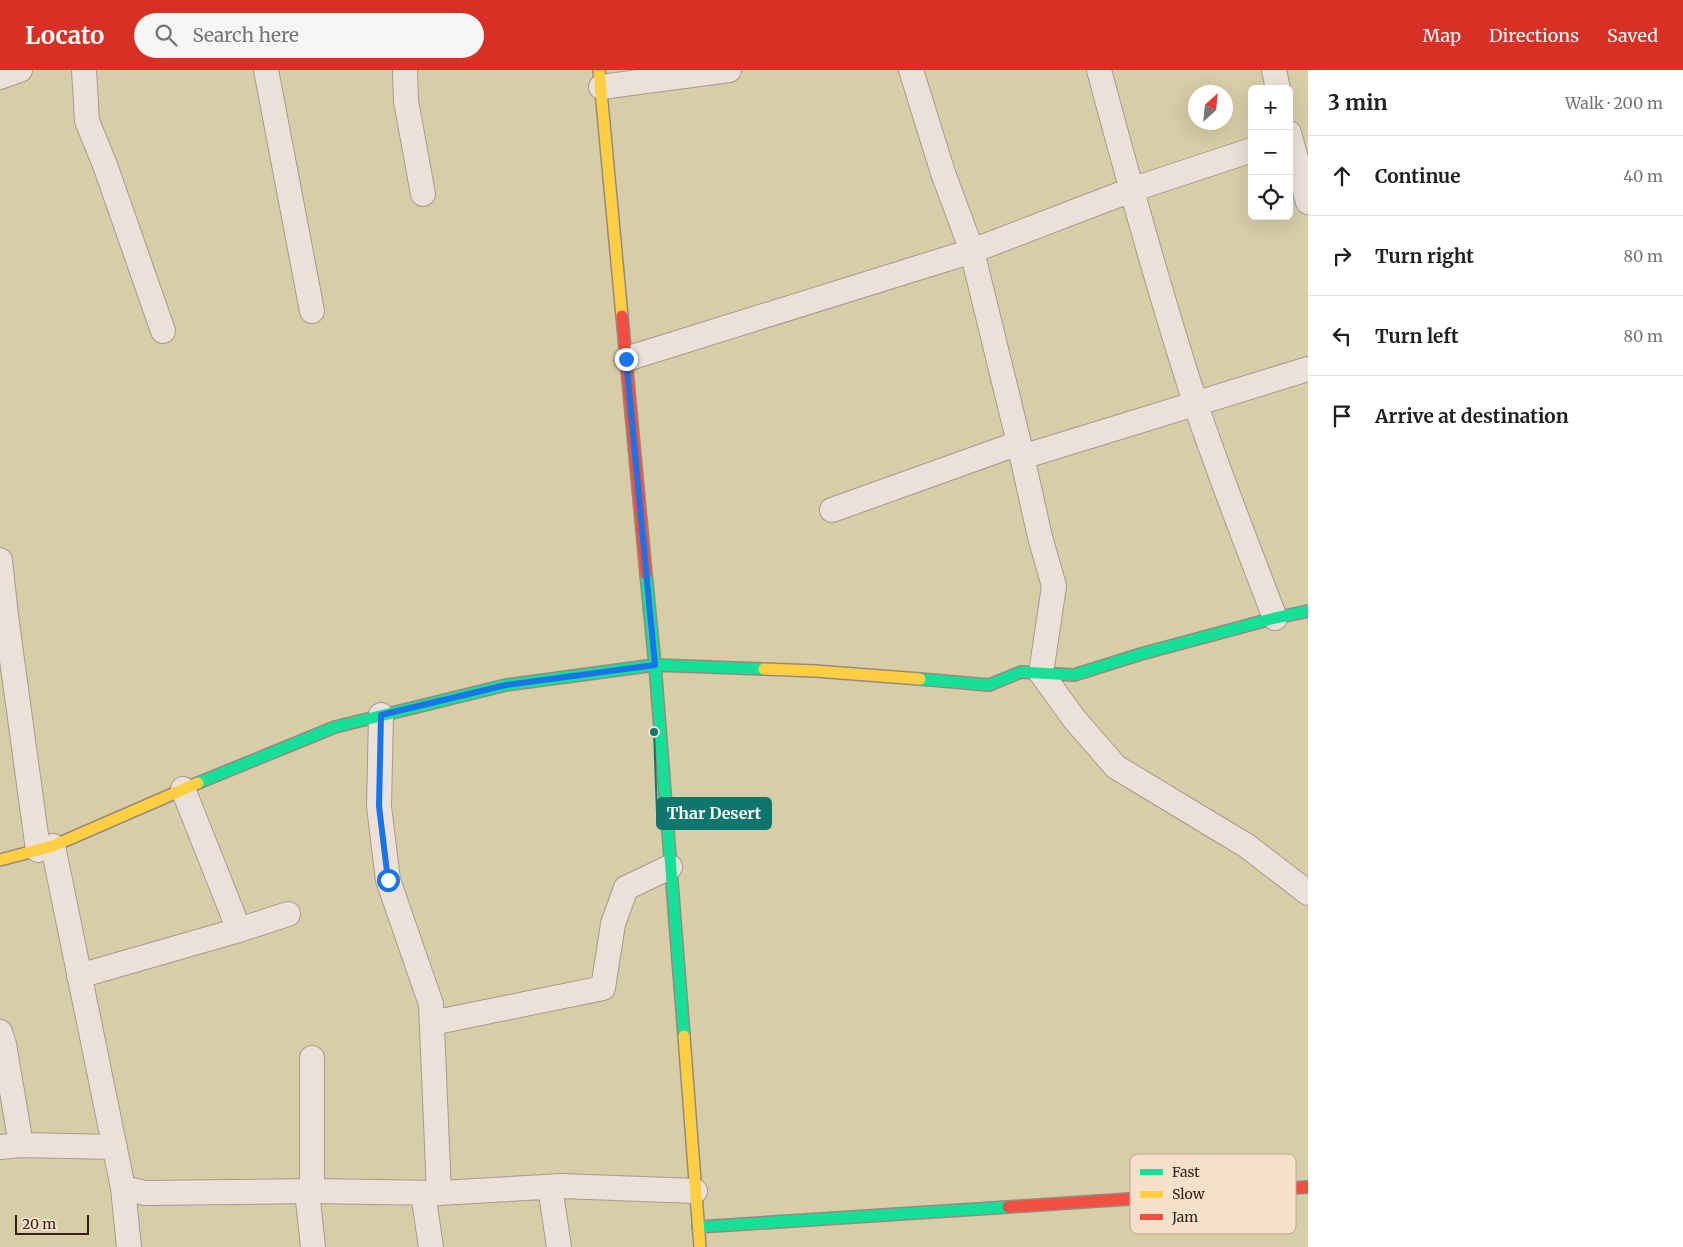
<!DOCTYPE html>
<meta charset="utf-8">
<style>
body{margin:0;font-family:Merriweather,serif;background:#f6f6f6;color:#202124}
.controls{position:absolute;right:15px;top:15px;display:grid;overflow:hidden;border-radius:8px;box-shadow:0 5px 20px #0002}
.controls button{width:45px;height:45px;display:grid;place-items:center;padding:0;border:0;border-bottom:1px solid #e0e0e0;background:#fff;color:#202124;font:25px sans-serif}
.compass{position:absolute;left:1188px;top:15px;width:45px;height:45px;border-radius:50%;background:#fff;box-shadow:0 5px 20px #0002;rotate:27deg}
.scale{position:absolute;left:15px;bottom:12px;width:74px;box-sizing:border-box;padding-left:5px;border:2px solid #352119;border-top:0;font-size:14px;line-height:18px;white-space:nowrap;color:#352119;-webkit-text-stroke:4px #f7e0c9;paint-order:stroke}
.stop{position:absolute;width:15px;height:15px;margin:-11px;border:4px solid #1a73e8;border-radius:50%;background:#fff}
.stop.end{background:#1a73e8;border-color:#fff;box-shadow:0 1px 5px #0008}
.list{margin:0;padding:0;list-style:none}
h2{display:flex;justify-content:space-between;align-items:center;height:65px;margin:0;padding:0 20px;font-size:21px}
h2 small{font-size:16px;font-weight:400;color:#757577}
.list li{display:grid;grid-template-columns:32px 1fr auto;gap:15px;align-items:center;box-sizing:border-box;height:80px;padding:0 20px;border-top:1px solid #e0e0e0}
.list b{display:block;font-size:19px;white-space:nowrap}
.list em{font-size:16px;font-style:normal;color:#757577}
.icon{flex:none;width:28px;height:28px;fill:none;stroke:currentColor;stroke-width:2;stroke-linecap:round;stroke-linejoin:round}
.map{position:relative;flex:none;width:1308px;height:1177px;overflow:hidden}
header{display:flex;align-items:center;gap:30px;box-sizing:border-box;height:70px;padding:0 25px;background:#d93025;color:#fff}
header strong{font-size:24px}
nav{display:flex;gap:28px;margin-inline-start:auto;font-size:18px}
.search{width:350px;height:45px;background:#f6f6f6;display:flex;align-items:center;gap:12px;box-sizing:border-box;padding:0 18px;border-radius:28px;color:#757577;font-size:19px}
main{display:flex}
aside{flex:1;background:#fff}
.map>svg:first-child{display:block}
.green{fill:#d7cda7;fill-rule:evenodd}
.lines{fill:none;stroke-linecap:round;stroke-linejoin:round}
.street-casing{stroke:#a79a90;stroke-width:26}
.fast-casing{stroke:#978980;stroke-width:14}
.slow-casing{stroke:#978980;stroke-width:14}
.jam-casing{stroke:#978980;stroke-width:14}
.street{stroke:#ebe1d8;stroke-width:24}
.fast{stroke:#16e098;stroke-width:11}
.slow{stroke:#ffcf43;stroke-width:11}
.jam{stroke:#f24e42;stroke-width:11}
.route{stroke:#1a73e8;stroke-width:6}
.key{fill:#f7e0c9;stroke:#bda794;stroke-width:1}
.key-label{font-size:14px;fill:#352119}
.leader{fill:none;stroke:#0f766e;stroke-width:2}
.callout-dot{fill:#0f766e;stroke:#f7e0c9;stroke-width:2}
.callout{fill:#0f766e;stroke:#0f766e;stroke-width:2}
.callout-label{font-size:16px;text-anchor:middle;font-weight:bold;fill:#fff}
</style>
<header>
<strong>Locato</strong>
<div class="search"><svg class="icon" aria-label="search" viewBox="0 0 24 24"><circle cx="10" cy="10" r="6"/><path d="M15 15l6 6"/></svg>Search here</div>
<nav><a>Map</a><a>Directions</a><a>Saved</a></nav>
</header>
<main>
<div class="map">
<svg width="1308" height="1177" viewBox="0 0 1308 1177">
<rect width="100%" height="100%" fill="#e3d4c6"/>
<path class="green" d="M0,0H1308V1177H0ZM1252,19H1289V146H1252ZM1196,22H1226V52H1196Z"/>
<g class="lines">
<g class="street-casing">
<path id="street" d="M84,0L87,51L105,95L163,261
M266,0L312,241
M405,0L406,31L423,124
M911,0L943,103L972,181L1019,373L1040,467L1054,516L1041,603L1075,650L1116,697L1247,776L1308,823
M1099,0C1129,112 1160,225 1196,335C1220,407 1248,477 1275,548
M1274,0L1278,19
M0,7L20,0
M601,17L729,0
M1289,63L1308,132
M626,289L972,181L1131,120L1252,80
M1022,387L1308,299
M832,440L1019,373
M0,490L6,546L38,780
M381,645L379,737L388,810L431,934L439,1123
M183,719L239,860
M53,776L123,1118L129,1177
M79,906L239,860L288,844
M432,953L603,918L613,854L626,818L670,797
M0,962L4,974L21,1075
M312,988V1121
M0,1077L21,1075L115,1077
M550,1117L559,1177
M123,1118L145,1123L312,1121L439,1123L562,1116L695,1121
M307,1121L313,1177
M423,1123L431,1177"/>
</g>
<g class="fast-casing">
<path id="fast" d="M646,504L655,595L684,966
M920,609L989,615L1021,602L1074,605L1141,584L1275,548L1308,541
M198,713L335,657L506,615L655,595L764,599
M698,1157L1008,1137"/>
</g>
<g class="slow-casing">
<path id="slow" d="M599,0L622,246
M764,599L815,601L920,609
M0,790L53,776L198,713
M684,966L700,1177"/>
</g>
<g class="jam-casing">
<path id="jam" d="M622,246L646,504
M1008,1137L1308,1117"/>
</g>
<use href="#street" class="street"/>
<use href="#fast" class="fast"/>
<use href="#slow" class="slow"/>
<use href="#jam" class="jam"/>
</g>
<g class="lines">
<path class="route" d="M388,810L379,736L381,645L506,615L655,595L626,289"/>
</g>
<rect x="1130" y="1084" width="166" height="80" rx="8" class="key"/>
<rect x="1140" y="1099" width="23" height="6" fill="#16e098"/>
<rect x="1140" y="1121" width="23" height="7" fill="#ffcf43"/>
<rect x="1140" y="1144" width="23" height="6" fill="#f24e42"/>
<g class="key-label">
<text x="1172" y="1107">Fast</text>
<text x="1172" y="1129">Slow</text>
<text x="1172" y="1152">Jam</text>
</g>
<path class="leader" d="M654 662L657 743"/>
<circle class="callout-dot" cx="654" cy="662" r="5"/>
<rect class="callout" x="657" y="728" width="114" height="31" rx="5"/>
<g class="callout-label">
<text x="714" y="749">Thar Desert</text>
</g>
</svg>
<div class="controls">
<button>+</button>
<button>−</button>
<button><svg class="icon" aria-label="locate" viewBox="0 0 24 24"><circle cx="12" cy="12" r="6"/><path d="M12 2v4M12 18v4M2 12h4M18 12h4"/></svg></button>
</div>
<svg class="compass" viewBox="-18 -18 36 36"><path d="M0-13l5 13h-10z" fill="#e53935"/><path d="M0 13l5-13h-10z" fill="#757577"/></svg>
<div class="scale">20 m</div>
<div class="stop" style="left:388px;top:810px"></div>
<div class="stop end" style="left:626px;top:289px"></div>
</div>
<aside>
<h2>3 min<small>Walk · 200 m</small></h2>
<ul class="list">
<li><svg class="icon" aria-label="ahead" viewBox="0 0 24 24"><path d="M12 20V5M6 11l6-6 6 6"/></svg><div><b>Continue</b></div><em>40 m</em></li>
<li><svg class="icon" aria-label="right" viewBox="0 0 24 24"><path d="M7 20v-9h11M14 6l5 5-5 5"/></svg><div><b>Turn right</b></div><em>80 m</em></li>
<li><svg class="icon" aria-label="left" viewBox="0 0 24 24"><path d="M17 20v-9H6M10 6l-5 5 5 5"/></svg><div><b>Turn left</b></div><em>80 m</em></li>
<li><svg class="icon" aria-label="arrive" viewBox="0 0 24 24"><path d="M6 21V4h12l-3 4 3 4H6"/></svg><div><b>Arrive at destination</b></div></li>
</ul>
</aside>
</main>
